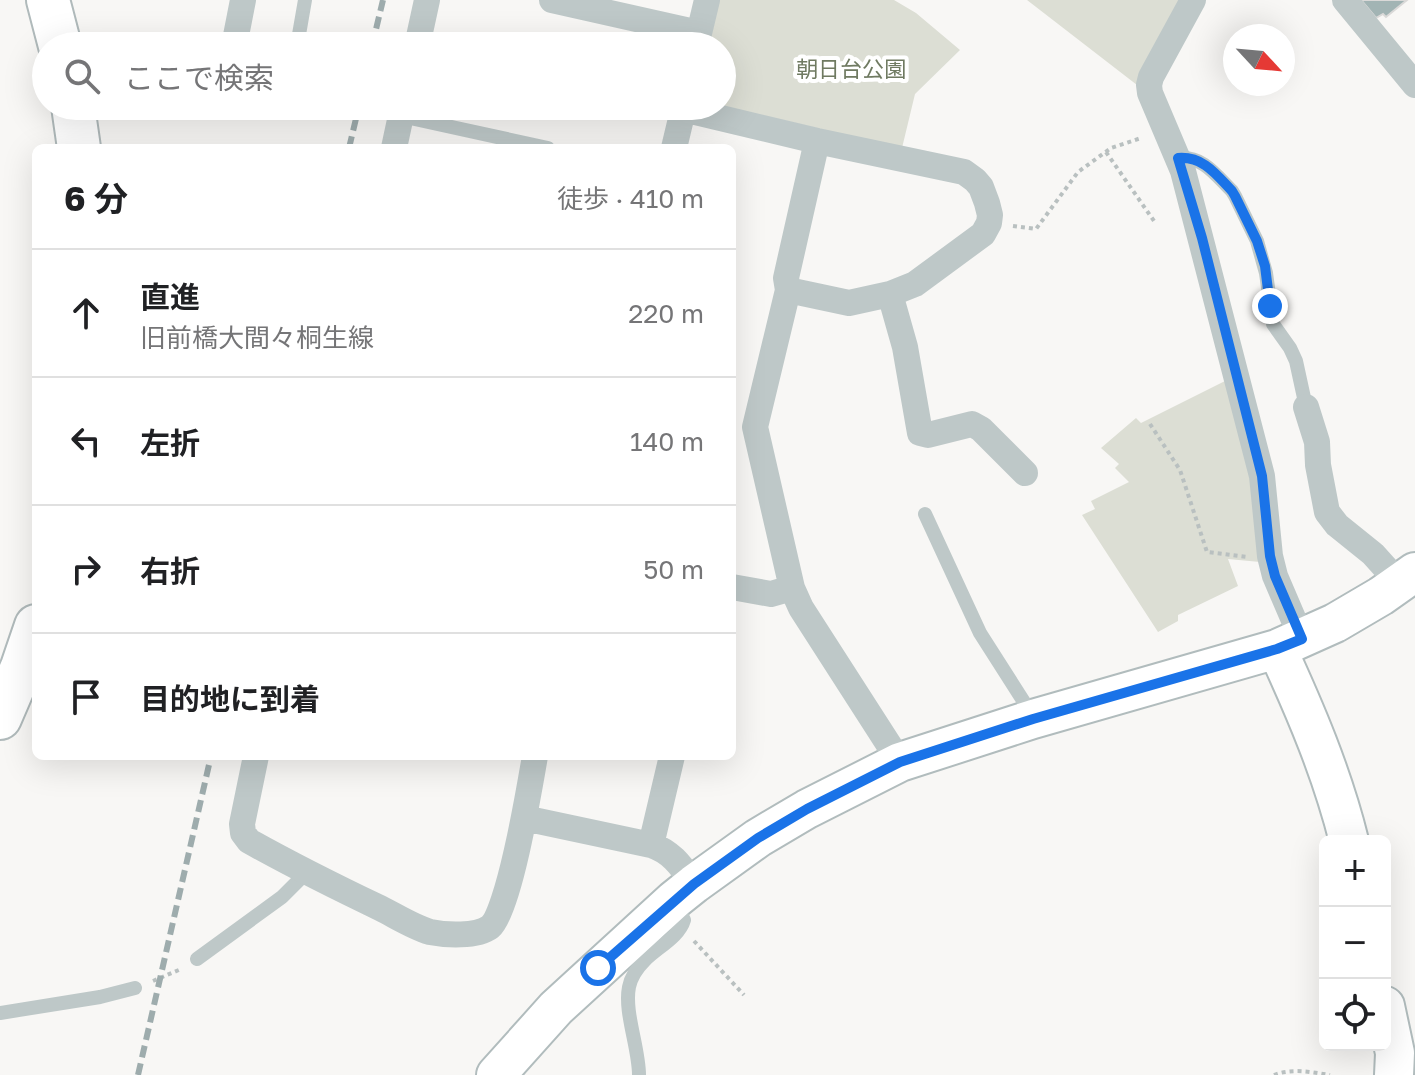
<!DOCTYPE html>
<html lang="ja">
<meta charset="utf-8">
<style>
body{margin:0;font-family:"Golos Text","Noto Sans JP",sans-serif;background:#f2f2f2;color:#202124}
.controls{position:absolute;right:24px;bottom:24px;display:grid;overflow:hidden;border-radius:12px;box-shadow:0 8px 32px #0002}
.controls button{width:72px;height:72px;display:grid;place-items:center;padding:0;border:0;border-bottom:2px solid #e0e0e0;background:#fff;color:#202124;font:40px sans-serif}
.compass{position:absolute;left:1223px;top:24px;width:72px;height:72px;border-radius:50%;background:#fff;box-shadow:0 8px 32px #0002;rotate:116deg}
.stop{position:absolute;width:24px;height:24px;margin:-18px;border:6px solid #1a73e8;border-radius:50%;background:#fff}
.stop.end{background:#1a73e8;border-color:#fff;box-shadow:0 2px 8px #0008}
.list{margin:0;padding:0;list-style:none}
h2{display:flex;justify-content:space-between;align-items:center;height:104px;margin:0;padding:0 32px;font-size:34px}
h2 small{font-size:26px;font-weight:400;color:#757577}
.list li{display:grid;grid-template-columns:52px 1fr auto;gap:24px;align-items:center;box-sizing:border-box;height:128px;padding:0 32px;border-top:2px solid #e0e0e0}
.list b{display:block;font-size:30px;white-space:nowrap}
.list p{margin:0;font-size:26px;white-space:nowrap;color:#757577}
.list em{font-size:26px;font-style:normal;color:#757577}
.icon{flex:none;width:44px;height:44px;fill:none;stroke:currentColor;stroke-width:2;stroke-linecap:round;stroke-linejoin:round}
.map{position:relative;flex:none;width:1415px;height:1075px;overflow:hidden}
.search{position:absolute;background:#fff;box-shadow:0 8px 32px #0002;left:32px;top:32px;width:704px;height:88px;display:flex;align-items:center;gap:20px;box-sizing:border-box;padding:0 28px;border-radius:44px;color:#757577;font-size:30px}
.panel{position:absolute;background:#fff;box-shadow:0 8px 32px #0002;left:32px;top:144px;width:704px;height:616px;border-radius:12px}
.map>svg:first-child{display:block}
.green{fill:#dcded4}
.building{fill:#a2b4b4;stroke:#dad9d8;stroke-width:2}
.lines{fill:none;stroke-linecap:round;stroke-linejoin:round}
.secondary-casing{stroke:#b1bcbd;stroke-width:42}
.primary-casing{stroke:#b0babb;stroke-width:46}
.path{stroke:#b9c0c0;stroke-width:4;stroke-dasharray:4 4;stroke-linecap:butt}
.lane{stroke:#bec8c8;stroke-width:14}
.street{stroke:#bec8c8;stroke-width:26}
.secondary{stroke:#fff;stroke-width:38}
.primary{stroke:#fff;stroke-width:42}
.rail{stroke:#9eacad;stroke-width:6;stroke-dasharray:12 6;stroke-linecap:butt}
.route{stroke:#1a73e8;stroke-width:10}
.labels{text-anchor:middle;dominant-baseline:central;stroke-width:8;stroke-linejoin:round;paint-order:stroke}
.park-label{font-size:22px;fill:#6f7a61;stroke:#fff}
</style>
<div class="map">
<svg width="1415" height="1075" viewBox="0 0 1415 1075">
<rect width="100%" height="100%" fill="#f8f7f5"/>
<path class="green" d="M718,0H894L916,13L960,50L915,94L902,148L722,106V46H707Z
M1027,0H1183L1137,85Z
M1229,379L1255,478L1260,562L1228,559L1238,586L1178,615V621L1158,632L1082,515L1095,509L1091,501L1129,482L1115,468L1119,464L1101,448L1136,418L1141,423Z"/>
<path class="building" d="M1361,0H1407L1386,17L1383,14L1376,18Z"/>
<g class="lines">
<g class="secondary-casing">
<path id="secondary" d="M1277,649C1306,712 1332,773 1349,841
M1385,1006L1395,1053L1394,1075
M496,1075L556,1008L674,900L694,884L758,838L807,809L900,762L1033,719L1277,649L1335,623L1381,596L1415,572"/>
</g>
<g class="primary-casing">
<path id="primary" d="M48,0L60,46
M73,106L79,148
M0,718L22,667L36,626"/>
</g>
<path class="path" d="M1106,152L1154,221
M1013,226L1036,229L1078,172L1111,148L1141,138
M1150,424L1180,470L1207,552L1247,557
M694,941L744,995
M153,981L181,969
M1274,1075C1292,1068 1311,1072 1330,1075"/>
<path class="lane" d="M297,46L305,0
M401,116L548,148
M1178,158C1203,156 1215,174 1232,191L1235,196L1257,241L1266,273L1273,324L1290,348L1296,361L1306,407
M925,514L980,633L1024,702L1033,719
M197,959L282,897L306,873
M0,1013L100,997L135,988
M639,1075C639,1048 624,1012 629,987C631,977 638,967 645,960C658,947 679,937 684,920L674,901"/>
<path class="street" d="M552,0L699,33
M1193,0L1151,77L1149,85L1150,93L1183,171L1262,476L1270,556L1275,576L1302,639
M1345,0L1415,85
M234,46L243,0
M417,46L427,0
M696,46L707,0
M683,109L817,141L964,172L975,180L981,187L987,203L990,215L989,223L983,234L915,284L890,294L849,303L788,290
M817,141L786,278L788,290L755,427L792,588L801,608L900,762
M394,148L403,106
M674,148L684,106
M890,294L905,347L920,433L928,435L972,424L981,429L1025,473
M1306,407L1317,442L1318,465L1327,512L1337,525L1373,554L1400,584
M732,587L771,594L792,588
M256,756L242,824L243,833L249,841C292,865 336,887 380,908C396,916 413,927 430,932C445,935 477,937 490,927C509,912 530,785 535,756
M524,818L651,845C672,852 681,866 694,884
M651,845L672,756"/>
<use href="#secondary" class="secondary"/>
<use href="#primary" class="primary"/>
<path class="rail" d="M372,46L383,0
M349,148L359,106
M138,1075L211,756"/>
</g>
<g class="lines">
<path class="route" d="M598,968L694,884L758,838L807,809L900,762L1033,719L1277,649L1302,639L1275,576L1270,556L1262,476L1202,238L1178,158C1203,156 1216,174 1232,191L1235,196L1257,241L1265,266L1270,306"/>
</g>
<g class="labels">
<g class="park-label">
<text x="851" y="68">朝日台公園</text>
</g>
</g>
</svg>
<div class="controls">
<button>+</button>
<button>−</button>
<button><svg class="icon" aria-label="locate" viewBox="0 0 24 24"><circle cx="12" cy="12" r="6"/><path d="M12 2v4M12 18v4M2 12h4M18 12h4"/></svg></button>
</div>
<svg class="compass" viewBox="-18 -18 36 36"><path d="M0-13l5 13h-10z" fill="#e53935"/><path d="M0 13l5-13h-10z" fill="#757577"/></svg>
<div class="stop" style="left:598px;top:968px"></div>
<div class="stop end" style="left:1270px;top:306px"></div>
<div class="search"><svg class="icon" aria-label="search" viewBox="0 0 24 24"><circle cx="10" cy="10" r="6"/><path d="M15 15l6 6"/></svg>ここで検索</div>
<section class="panel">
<h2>6 分<small>徒歩 · 410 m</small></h2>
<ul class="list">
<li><svg class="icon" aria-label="ahead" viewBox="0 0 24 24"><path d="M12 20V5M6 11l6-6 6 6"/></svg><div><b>直進</b><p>旧前橋大間々桐生線</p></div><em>220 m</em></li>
<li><svg class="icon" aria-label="left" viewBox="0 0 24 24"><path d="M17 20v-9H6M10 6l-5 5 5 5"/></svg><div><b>左折</b></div><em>140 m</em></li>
<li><svg class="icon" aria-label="right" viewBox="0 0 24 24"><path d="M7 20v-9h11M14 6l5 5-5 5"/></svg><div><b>右折</b></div><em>50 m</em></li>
<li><svg class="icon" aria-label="arrive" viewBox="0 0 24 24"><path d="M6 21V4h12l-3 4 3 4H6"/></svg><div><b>目的地に到着</b></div></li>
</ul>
</section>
</div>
